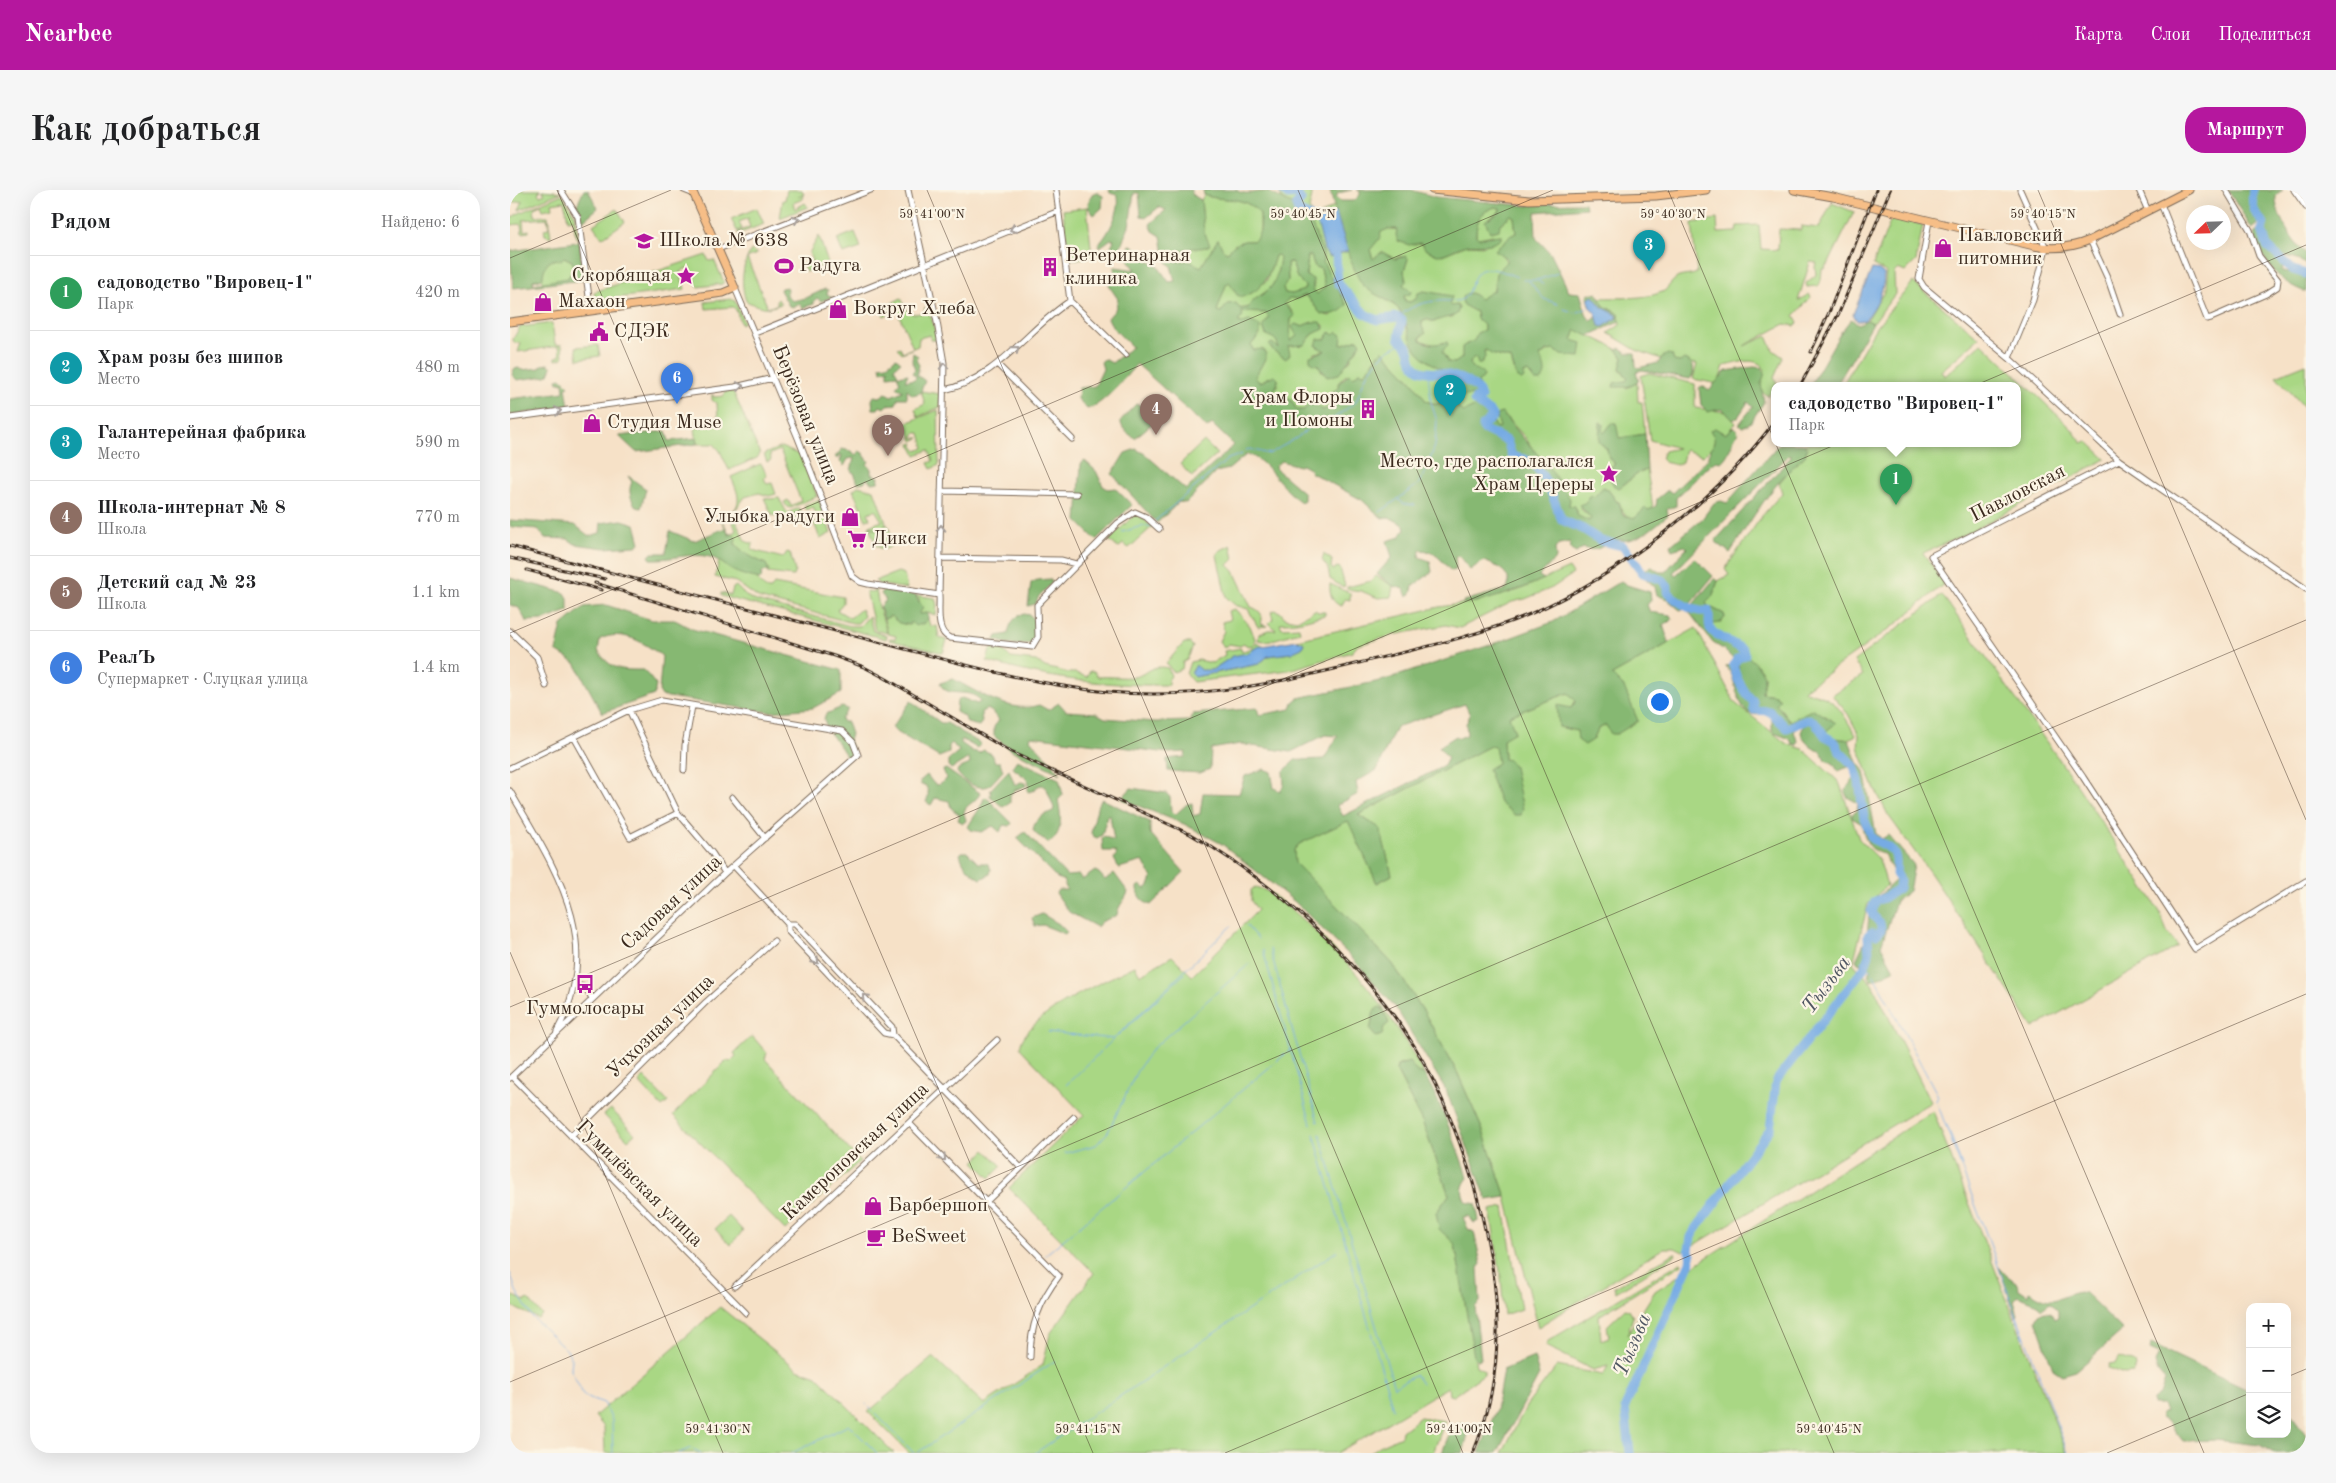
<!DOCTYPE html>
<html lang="ru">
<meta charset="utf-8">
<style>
body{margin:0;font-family:"Old Standard TT",serif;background:#f6f6f6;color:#202124}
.controls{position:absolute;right:15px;bottom:15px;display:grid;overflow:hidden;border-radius:10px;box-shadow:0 5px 20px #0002}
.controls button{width:45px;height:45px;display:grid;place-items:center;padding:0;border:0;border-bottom:1px solid #e0e0e0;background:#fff;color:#202124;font:25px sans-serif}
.compass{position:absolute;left:1676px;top:15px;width:45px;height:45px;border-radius:50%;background:#fff;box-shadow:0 5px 20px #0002;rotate:247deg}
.you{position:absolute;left:1149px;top:511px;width:18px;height:18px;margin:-12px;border:4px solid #fff;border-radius:50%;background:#1a73e8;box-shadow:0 0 0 8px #1a73e833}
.badge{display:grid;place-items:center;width:32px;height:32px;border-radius:50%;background:#b5179e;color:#fff;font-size:16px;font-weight:700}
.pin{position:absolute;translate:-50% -41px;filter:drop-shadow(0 1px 2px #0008)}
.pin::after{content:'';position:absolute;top:26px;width:18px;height:15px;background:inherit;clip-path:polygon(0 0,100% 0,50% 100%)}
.popup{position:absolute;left:1261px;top:192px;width:250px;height:65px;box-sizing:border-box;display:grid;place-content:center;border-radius:10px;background:#fff;filter:drop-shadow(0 1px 4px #0005);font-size:16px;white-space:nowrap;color:#757577}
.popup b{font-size:19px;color:#202124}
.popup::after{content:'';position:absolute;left:50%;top:100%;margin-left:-10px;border:10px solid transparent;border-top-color:#fff}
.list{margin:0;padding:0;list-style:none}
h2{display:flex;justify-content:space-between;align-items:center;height:65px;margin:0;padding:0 20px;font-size:21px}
h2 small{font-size:16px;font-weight:400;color:#757577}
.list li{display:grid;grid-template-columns:32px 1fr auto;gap:15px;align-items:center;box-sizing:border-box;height:75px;padding:0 20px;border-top:1px solid #e0e0e0}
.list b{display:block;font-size:19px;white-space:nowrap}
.list p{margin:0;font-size:16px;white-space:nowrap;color:#757577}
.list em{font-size:16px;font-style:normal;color:#757577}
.icon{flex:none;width:28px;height:28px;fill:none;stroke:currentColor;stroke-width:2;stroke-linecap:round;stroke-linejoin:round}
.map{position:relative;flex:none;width:1796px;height:1263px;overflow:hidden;border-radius:20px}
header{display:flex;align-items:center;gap:30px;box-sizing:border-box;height:70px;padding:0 25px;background:#b5179e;color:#fff}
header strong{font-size:24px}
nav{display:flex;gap:28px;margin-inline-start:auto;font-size:18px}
.intro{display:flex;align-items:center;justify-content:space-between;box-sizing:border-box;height:120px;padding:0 30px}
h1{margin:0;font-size:35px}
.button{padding:12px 22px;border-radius:20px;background:#b5179e;color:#fff;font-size:18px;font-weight:700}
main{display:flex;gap:30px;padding:0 30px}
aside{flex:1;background:#fff;border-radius:20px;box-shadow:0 5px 20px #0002}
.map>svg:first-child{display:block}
.green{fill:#a9d784;stroke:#728051;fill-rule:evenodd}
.forest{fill:#86b872;stroke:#607148;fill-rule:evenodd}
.water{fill:#76abe4;stroke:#586a81}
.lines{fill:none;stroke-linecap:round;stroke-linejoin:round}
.stream{stroke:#76abe4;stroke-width:1}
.river{stroke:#76abe4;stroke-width:9}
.minor-casing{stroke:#7c6a59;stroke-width:7}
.major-casing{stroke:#7c6a59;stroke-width:9}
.minor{stroke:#fff;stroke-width:5}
.major{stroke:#f6be87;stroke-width:7}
.rail-casing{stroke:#3b2a1e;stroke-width:3}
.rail{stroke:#fcf5e5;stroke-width:1;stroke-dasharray:4;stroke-linecap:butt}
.oneway{stroke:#a79f9a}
.ticks{fill:none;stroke:#3b2a1e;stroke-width:1;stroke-opacity:0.45}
.labels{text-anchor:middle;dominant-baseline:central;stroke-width:4.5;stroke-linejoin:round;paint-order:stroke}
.poi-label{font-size:20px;fill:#3b2a1e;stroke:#fcf5e5;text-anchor:start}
.street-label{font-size:20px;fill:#3b2a1e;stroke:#fcf5e5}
.water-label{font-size:21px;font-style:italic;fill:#505763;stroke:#fcf5e5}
.ticks-label{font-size:12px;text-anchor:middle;fill:#3b2a1e;stroke:#fcf5e5;stroke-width:4.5;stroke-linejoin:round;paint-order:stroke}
</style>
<header>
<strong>Nearbee</strong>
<nav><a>Карта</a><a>Слои</a><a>Поделиться</a></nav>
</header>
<div class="intro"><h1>Как добраться</h1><a class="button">Маршрут</a></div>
<main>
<aside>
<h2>Рядом<small>Найдено: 6</small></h2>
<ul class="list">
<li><span class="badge" style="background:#2e9e5b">1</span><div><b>садоводство &quot;Вировец-1&quot;</b><p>Парк</p></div><em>420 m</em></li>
<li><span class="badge" style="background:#0f9aa8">2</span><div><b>Храм розы без шипов</b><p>Место</p></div><em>480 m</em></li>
<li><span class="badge" style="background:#0f9aa8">3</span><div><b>Галантерейная фабрика</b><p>Место</p></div><em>590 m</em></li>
<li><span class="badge" style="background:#8d6e63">4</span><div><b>Школа-интернат № 8</b><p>Школа</p></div><em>770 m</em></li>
<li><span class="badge" style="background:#8d6e63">5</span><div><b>Детский сад № 23</b><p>Школа</p></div><em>1.1 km</em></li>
<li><span class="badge" style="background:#3f7fe0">6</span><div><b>РеалЪ</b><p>Супермаркет · Слуцкая улица</p></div><em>1.4 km</em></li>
</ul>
</aside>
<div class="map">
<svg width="1796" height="1263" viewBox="0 0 1796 1263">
<rect width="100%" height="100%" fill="#fcf5e5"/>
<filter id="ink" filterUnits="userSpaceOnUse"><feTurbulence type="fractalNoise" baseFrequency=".02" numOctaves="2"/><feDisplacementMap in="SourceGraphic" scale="10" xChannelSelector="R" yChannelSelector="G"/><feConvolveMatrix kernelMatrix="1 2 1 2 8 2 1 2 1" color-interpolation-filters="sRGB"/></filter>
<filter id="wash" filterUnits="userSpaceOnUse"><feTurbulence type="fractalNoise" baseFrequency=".0096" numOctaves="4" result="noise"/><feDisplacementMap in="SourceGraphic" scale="20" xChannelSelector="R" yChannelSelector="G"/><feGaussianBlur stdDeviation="1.12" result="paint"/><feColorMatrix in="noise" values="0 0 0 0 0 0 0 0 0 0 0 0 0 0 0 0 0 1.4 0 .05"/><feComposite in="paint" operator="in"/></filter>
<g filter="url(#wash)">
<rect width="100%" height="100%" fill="#f6e1c7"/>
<path class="green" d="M0,0H31L28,3L30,6L35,4L32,0L51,2L9,20L13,11L0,13Z
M277,0H292L294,4L288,6L294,5L293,9L283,13L285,19L295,13L298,17L270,28L273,10H275Z
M769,0H801L802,6L799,19L804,27L809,26L823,17L826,22L809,28L826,65L838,61L853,94L888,118L906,159L919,172L968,193L974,186L962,178L960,173L963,168H966L968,171L977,159L981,164L1001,169L1005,184L1019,182L1021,186L1029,166L1062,150L1066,139L1107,159L1113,168L1110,179L1118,188L1116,198L1127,193L1128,212H1132L1135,244L1089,252L1097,259L1099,268L1104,272V275L1099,278L1112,296L1130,282L1137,280L1143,318L1139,320L1135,319L1125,329C1114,327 1113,323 1109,312H1107L1099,301L1084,308L1078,307L1077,312L1071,319L1081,328L1079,331L1067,326V319L1059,317L1015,247L992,223L990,237L987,238L980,226L953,223L916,211L904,194L872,160L855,183L850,182L843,187L836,185L828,193L829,198L824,202L821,217L813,220L803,214H799L794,220H787L781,210L776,208L765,213L762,211V203L768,194L758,187L751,192H748L745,187L756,167L743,160L741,155L750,144L728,131L732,127V122L756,123L759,128L753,136L756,145L764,148L768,153L769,159L762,153L760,155L764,161L778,156L794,155L803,144L814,138V135L802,132L792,136L786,148L779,151L781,129L783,122L774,113L780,107L786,109L796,105L811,124L820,126L837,115C829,102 819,88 814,74C810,64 810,53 805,43C799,32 790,26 784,15L772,11ZM818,145H823L830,155L848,149L847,160L842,165L840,171L812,182L804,163L816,161L806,156L816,149Z
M52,4L65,25L68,47L66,48L63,29L58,30L54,11L42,13L43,18L33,20L31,15L24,18L25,26H38L41,47L35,45L34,39L39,38L37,28L13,30L14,41L19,40V42L12,43L11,34L0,35V29L7,24Z
M694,5C716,13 732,3 750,24V46L744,51C734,50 724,52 718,62L713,61L708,50L691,77L666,72L665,66C674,57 683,57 695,57L691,10Z
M1322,13L1344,22L1318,75H1316L1315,79H1312L1311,90L1308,96L1297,97L1296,93L1306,85L1305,76L1307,73L1300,72L1288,111L1299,104L1301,107L1284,126L1288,133L1285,136L1275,134L1234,156L1257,146L1263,160L1273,167L1264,188L1267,193L1258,206L1247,198L1255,180C1247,165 1228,173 1214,176L1208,194L1183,189L1187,174L1157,171L1126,160L1098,143L1110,135L1109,124L1094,116L1089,108C1109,107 1133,110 1152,102C1158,100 1161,90 1169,87C1175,85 1181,86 1187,83L1182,33L1207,29L1208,43L1226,42L1227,36L1249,35L1251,59L1268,60L1269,39L1291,40V36L1309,38Z
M577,17L582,67L559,70L553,20Z
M985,17L990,18V21L978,28L990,34L1001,25L1004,27L1006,43L987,57L997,72L986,83L984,100L970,110L964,120L974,135V140L968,143C966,151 963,153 956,154L952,168L945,173L938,172L932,162L934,152L928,156L910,150L912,131L916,129L924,132L934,127H943L940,113L908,108L900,112L895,111L892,95L896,91L894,81L898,69L890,66L885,69L872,62L863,69L860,60C864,55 866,46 870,42C882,31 896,47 905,54L911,53L932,65L957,55L975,56L983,45L968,48L966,46C966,30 970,22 985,17Z
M247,18L254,34L228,44V42L240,37L237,29L239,28L229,32L232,39L227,41L221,29Z
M107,19L115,32L92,48L83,35Z
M1382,27L1413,35L1406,71L1395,82L1388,79L1384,83L1385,104L1363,133L1357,130L1374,102L1376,82L1363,75Z
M345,42L351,58L333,64L327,49Z
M309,46L319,77L316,79L307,76L296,82L293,75L302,71L299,63Z
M241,60L247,64L237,68L258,118L268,114L266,110L268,109L271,114C257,120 249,117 236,111C230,94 232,75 241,60Z
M768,64L771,67C769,75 767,90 761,97C754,105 743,108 738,118L715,119L710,122L707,121L716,95L719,92L739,105L757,90L765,66Z
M196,65L199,71L204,70L214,92L212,94L188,97L177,78L170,82L175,99L85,111L84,102Z
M798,66H801L805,77L811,79L815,97L806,105L803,99L804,93L796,86Z
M54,67L62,71L64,77L58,88L33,93L32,89L23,91V95L22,90L32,89C33,78 38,67 51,70Z
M782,72L787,88L795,96L794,100L782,104L775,103L773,98L778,90L777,73Z
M1403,92L1469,148L1431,181L1435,186L1472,153L1561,238L1572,253L1577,251L1596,269L1452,346L1413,363L1435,393L1386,434L1294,500L1295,502C1327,507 1330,520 1346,545C1336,552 1328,549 1317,547L1314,543L1325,533L1316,526L1280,531L1266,513L1270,509L1265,505L1252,503C1252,498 1254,492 1254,487C1250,470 1210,445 1195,437L1197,433C1205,434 1211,435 1215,427L1214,424L1198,416L1196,413L1202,407L1208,391L1219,385L1215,379L1252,326L1272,303L1269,293L1283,276L1295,266L1297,258L1294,254H1507V196H1332L1366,137Z
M391,108L397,121L400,120L402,124L414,123L415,117L422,129L427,150H421L420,145L409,148L408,156L392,163L387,158L390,157L393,162L403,158L387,120L374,126L371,119Z
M221,109L225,111L234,132L231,134L226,120L223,117L196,119L195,112Z
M42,133L45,154L52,155L53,168L46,170V167L50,166L49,156L8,162L11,153H4L3,149L10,137Z
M88,155L90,166L68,169L66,157Z
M1796,174V219L1766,186Z
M1139,183L1185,194V218L1216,222L1226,233L1193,266L1175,260L1172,272L1167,275L1154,272L1151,268L1154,261L1168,258L1140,250L1131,186Z
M223,201L250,264L247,268L219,280L210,261L204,254H187L185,238L203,234L208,229L207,214L202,210V204L204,207L214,206L215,202Z
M411,201L430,204V217L408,227L405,219L415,214Z
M428,220L429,275L421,279L418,273L423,271L419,260L406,265L400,254L404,253L403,256L407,261L414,258L410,243H405L403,248H409L403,251L397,236L394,234Z
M694,251L707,264L682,287L670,274Z
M271,257L292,266L307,306L281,318L277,317L274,312L278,310L281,316L291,311L270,260L260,264L261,270L257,272L254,264Z
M250,274L252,275L257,286L254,288L257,294L262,293L266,304L259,306L249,303L235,307L222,324L212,329L219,344L226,341L222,329L225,327L229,329L226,331L235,351L243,354L242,360L273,368L277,362L280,363L285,381L283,386L257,383L259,379C254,371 243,370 236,364C224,355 217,342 211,329C234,318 230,307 221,287Z
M348,296L364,300L376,333L373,338L377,334L382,347L376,345L382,348L383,351L380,357L375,359L369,358L372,349L368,357L366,355L359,337L366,340L359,336L372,331L365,320L358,323L360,329L356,330L343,300Z
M254,308L260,309L269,308L277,323L289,318L294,326L283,330L262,325Z
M309,310L321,343L310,349L304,333L309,330L303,317L296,320L294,318L295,315Z
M625,324H629L642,337L619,358L613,354L608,358L599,350Z
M721,355L724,369L718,375L724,381L741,417C750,420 754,425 751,434L757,436L748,437L738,419L725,415L716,407L707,365L709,361Z
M814,364L822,370L821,377L823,380L827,377L830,378L835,396L832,397L820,389L818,378L812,370Z
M209,371L226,382L247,388C250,394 255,400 261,399L264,394L333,407V413L327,420L340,428L351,419L354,426L348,433H343L248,408L226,392L205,387Z
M1059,378L1063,384L1042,398L1015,409L1002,412L950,438L936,435L888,444L848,455L842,462L779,480L683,492L676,484L680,472L689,470L702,473L715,465L714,461L731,458L732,461C739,460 743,458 746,452L757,457H747L738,463L722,467L702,480L681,483L685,487L749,474L758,466L781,463L794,453L787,450L929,417L972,411L1009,400Z
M388,382L394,384L397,399L369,394L365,391Z
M866,386L883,396L881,407L868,408L851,401L837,399V397L861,391Z
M820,394L840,403V410L835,409L832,416C822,414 819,403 820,394Z
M226,396L236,406L246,411L340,436H350L359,426L363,441L377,446L376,449L211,406V403L221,405L223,398Z
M365,400H366L369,417L377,443L365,440L356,401L364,402Z
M405,405L425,408L427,415L426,425L418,423L409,424V408Z
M1432,405L1565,592L1650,722L1657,742L1668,756L1523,838L1421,684L1378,625L1363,595L1348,557L1349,545L1338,524L1322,505L1353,485L1344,471Z
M725,419L740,436L745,449L743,455L738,456L733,453L730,456L719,454L714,458L709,451L714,441L712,432L720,430L718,421Z
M765,420L770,422L775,428L787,430L805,420L808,422H815V425C798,429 790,433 772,433L770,434L772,438L789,437L790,442C778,444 758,454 748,450L749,444L758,440H766L759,433L763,429L761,422Z
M381,426L389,433L399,435L400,431L405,436L418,429L420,436H427L429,448L437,450L433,463L379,450L380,448L385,449L386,446L378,444L374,429Z
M1186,438L1225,513L1277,554L1293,559L1329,592L1349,649L1369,669L1377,695L1358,714L1343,773L1362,794L1421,912L1173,1062L1165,1058H1154L1028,1137L996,1007L973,941L948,884L914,822L882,773L784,673V660L789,654L838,630L867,693L882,685L870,639L848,625L980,556L985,557L989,573L990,613L994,569L993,549L999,526L1058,503L1066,510L1049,537L1067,541L1083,550L1088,539L1096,535L1102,485Z
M674,453H680L683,457L677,470L673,472L672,479L663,482L656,473Z
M485,457L494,461L501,468L526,471L535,477L559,483H566L577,487L580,481H584L588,487C600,486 611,488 624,487C637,485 638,474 658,478L661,486L658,490V495C598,496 534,489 477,471L480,460Z
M745,697C761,700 774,714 786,724C839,769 882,822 914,884L907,882L894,873L887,876L886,880L912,931L939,1005L926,1023L945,1054L966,1176L974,1180V1184L943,1206L939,1205L938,1197L827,1263H399L358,1222L423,1167L474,1214L533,1175L540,1144L584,1083L499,998L574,925L510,858C513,826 597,790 625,776L630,785L662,766L682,786L748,720L741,711V700Z
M241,847H243L257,863L255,869L350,971L275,1040L163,925L217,870L220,872L226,866L224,863Z
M134,887L158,912L152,917L129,892Z
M101,919L125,944L118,950L94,925Z
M1423,921L1557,1263H992L1017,1215L1047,1176L1093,1185L1098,1176L1083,1180L1036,1156L1038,1151L1171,1072L1172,1074L1089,1126L1091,1150L1099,1147L1097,1136L1115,1119L1119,1120L1123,1127L1117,1145L1145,1101Z
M475,960L492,976L480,988L464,972Z
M994,1017L1011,1119L994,1125L991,1087L980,1020Z
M219,1026L233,1041L220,1055L205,1039Z
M1165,1063L1166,1065L1106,1102L1104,1097Z
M4,1106L15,1111L18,1109L32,1125L28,1129C19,1123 10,1122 1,1115L0,1109Z
M210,1117L287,1179L307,1186L384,1263H95L94,1237L85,1226Z
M1610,1167L1625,1173L1626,1177L1623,1183L1614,1184L1598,1178L1599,1174L1605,1173Z
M910,1227L935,1231L923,1263H860L871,1255L891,1246L892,1241Z"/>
<path class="forest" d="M74,0H78L88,18L70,33L65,19Z
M599,0H682L681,4L691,10L694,42L700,55C688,62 677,53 665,66L666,72L679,71L691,77L708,49L713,60L718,62C724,52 734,50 744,51C752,43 751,35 750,24C732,3 716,13 694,5L693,0H726C736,7 749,0 758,2C767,5 775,12 784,15L789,24L802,35L813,63V72L837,115C830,123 822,126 811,124L796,105L786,109L780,108L774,113L785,126L781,129L780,151L787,146L782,137L785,134L792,136L802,132H811L814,139L803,144L794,155L778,156L780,164L776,169L764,161L759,155L762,153L768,158C768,150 764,148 756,145L753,136L759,128L756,123L732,122L733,127L728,131L731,134L739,131L750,136V144L741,155L743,160L752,159L756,162V167L745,187L748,191L751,192L764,185L768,189C768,197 761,202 762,211L765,213L776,208L781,210L787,220H794L799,214H803L813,220L821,217L822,210L818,204L829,198L828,194L839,184L843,187L850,182L855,183L872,160L904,194L916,211L926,215L938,206L940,199L933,187V180C922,174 907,165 902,152C898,141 897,132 890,121C882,109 862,106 852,94C841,79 824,20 820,0H842L828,3L826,8L831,11H844L850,5V1L847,0H901L926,7L1019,16V14L1075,13L1076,18L1025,22L1026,48L1041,64L1059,102L1070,103L1077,126L1081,131L1086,128L1088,122L1079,115L1077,107L1079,104L1087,103L1094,116L1109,124V132L1078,146L1066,140L1062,150L1072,153L1070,167L1051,165L1044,160L1037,161L1030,166C1033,175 1039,182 1031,191H1025L1018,182L1013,184L1014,188L1012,190L1007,188L1001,169L981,164L976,160L974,161L975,167L971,174H968L966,168H963L960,173L962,178L972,182L974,186L968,193L973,202L971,205L952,206L946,210L949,219L953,222L969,215L977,222L987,238L990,237L987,228L988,224L992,223L1041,280L1060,309L1059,316H1065L1068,326L1079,331L1081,328L1069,315L1077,312L1078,307L1081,305L1084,307L1093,297L1099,301L1107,312H1109L1113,325L1125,328L1135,318L1139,320L1146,316L1147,309L1158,300L1162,303L1198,269C1198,262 1206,252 1204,248C1204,245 1201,243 1200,240L1205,238L1215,244L1223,237L1227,239L1228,243C1221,252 1220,265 1211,272L1207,271L1201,274L1166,308V316L1157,319L1158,325C1147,334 1133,348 1118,350C1114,351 1110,349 1106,350C1090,354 1092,363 1073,358L1066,363L1061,360L1060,352L1049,354L1045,359L1046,368L1029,386L1034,389C1007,401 981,410 952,414L954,411L997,399C1004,383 986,375 973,371L960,380L949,366L945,367L946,380L941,381C932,371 925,360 910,360L909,367L920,371L922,382L903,396L901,404L897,407L894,399L883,396L867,384L882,367L877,351L890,347L895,339L894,335L879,327L872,328L852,310L800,282L801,280L792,275L789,276L771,271L765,276L766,279L794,303V310L791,312C771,299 758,270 737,264L719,279L706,282L676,313L669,312L647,333L602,284L615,263L626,259L635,264L676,300L724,255L702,234L697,238L627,174C615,187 594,215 577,219L568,209L569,198L585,196L593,179L591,172L594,169L602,173L622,157L603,138L598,128L605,120L608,109L599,96L600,85L604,83L605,77L626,80L616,67L620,55L624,56L632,67L647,75L659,92L665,91L661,76L655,70L651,46L643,41L640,34L656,20L649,17L637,27L631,26L629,3H624L619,36L608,63L606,65L599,61L604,50L601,49L590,57L589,54C598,45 613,17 607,5L600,3ZM985,17L990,18V21L975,31L980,42L989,40L990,34L1001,25L1004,27L1006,43L1000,46L985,60L997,69V72L986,83L984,100L970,109L961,103L955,104L952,107L953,115L966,122L967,129L974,135V140L967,143C965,154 960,151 952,157V168L945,173L938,172L932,162L938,155L937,152C926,154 921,156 910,150V147L916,143L912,137V131L916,129L924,132C933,127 941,128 947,124L949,118L947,115L941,116L940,113L942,106L914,101L908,103L907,108L900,112L895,111L894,106L900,104L901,101L893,95L896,91L894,81L898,69L896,66L885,69L872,62L863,69L860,60L870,48L871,42L878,39H887L886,45L888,51L899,55L911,53L915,59L927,65C938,65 946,57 957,55C969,53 979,58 991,49V45C983,45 976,48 968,48L966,46C966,30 970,22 985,17ZM768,65L770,67C769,75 767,90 761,97C754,105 743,108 738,118L730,119L726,113L718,114L711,122L707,121L716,95L719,92L727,105L732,107C753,101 759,85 765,66ZM798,66H801L805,77L811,79L815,97L807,104L803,99V89L796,86ZM782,72L787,88L795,96L794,100L782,104L775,103L773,98L778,90L777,73Z
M1718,0H1759L1760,2L1761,0H1773L1766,6C1764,21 1783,55 1796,63V75C1789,69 1778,64 1770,67L1769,70L1773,76L1772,81L1796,85V102C1769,93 1751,70 1744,44L1746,41L1754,40V32L1744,22V28L1750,33L1742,39Z
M586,2L593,6L592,18L584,25L579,19L578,13L582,4Z
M69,46L73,90L3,98L0,61L67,52ZM54,67L62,71L64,77L58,88L23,94V90L33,88C33,77 39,67 51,70Z
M277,97V105L282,111L296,108L315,99L318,100L317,104L322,107L311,111L307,108L304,111V114L292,118L290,114L284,117L279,116L270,100L271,98Z
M1341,129L1348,134L1357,130L1363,133L1326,196H1300L1331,142Z
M820,142L823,145L827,142L832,145L831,155L848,149L851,153L829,184L817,187L808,175L803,174L800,170V166L815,161L806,156L808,149H816Z
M1110,158L1117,163H1125L1126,176L1128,178L1148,173L1152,167L1158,164L1162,165L1164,171L1170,172L1174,169C1184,173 1184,175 1183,185L1180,189L1132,180L1126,182L1129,190C1123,198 1113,197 1103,197L1104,193L1116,191L1118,188L1110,178L1113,168L1107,159Z
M403,163L408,166L406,170L409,175L407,185L415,191L410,203L402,205L397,199V208H388L386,214L377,215L374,218L370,216L368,219H363L362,210L364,206L370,207L376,203L381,206L393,201L386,197L390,192L387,185L378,186V179L371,181L370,176L377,175L386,168L391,172L384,178L389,186L398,184L395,191L405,189L406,186L402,183L405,179L402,171Z
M38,174L42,177L39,184L36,186L7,190L2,185L4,179L9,178L11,180L30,178L32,175Z
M1244,177L1252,178L1255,183L1251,194L1254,212L1240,233L1232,237L1229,234L1243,217L1238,212L1228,227L1223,230C1212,219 1216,217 1198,222L1191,215L1189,198L1192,196L1199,200L1216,181Z
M51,188L59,196L56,197L59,217L0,225V209L54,202L53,192L48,193L47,189Z
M626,214C635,217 644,220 645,231L625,248C618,244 610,238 611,230Z
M1090,232L1093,234L1092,241L1094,243L1102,233H1106L1109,248L1135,244L1137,280L1130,282L1109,298L1104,296L1096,281L1104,275V272L1099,268L1097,259L1089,252Z
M156,241L159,251L186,248L187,254L126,262L109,246Z
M1269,254H1293L1297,258L1295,266C1264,291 1241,330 1220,363L1205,351L1281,267L1280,264L1163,383L1166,385L1185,368L1203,386L1177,418L1170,420L1157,409L1147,405L1145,397L1131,384L1136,379L1142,377L1149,382H1155L1177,358L1175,356L1162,360L1160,356L1192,329L1204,313L1211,311L1217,313Z
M332,259L341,261L346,265L349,261L353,263L359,272L357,274L361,279V284L369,287L368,292L362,293L357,289L354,292L348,293L344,283L341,281L344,268L338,269L334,276L330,272L332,265H329L327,269L325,267Z
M574,270L586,281L593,296L598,299L605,298L622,315L586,350L567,331L571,274Z
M118,286L136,299L131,318L126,317C122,310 117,302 122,292Z
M0,330L65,335L79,346L90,343L91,333L112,330L125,334L130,353L126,356L95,358L65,354L58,349L35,348L28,339L0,337Z
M215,338L219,345L224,344L226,346L225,354C234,364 245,369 256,374L259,381L252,382L251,389C240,387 226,384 217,377C212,373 207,369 200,367C181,362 161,370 141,369L139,366L142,363H156L160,341L184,351Z
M0,388L55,403L58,408V421L34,430L16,431L9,418L0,415Z
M1205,388L1208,391L1202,407L1196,413L1198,416L1214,424L1215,427C1211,435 1205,434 1197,433L1195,437C1211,446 1250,470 1254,487C1254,492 1252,498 1252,503L1265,505L1270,510L1266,514L1280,531L1303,519L1326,533L1314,543L1317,547L1339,550L1347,572L1354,581L1366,644L1372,649L1378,645L1404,675L1399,701L1386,711L1371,756L1384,780L1361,791L1358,786L1360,779L1358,776L1348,773L1346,770L1357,747L1360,714L1387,689L1374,664C1359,662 1354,648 1352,634L1342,628V624L1347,621L1348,613L1337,607L1335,602L1346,583L1345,579L1341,576L1328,581L1323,573L1315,570L1311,561C1302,560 1293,551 1291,542L1295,534L1294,531L1289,533L1284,542L1288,551L1287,555L1282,554L1280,549L1264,543L1262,539V526L1258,521H1254L1252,524C1230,530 1227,500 1222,486C1221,482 1218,480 1216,476L1219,475L1226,479L1229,478L1228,474L1213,459L1203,453L1179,422L1180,418Z
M540,389L542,393L529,406L525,414L518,416L521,393L527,390Z
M1111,391L1117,395L1140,402L1141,410L1137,415L1140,422L1160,425L1162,430L1153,435L1159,453L1102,485L1114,497L1128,531L1107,544H1101L1096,535L1088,539L1083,550L1075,555L1068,550L1067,541L1049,537L1047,515L1061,518L1066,511L1058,503L999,526L1005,542L993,549L994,569L999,570L1004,577L1013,619L1011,625H1005L990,613L978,579L988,573L985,557L980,556L848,625L870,638L882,685L867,693L838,631L789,654L784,660L785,673L882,773L914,822L948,884L973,941L996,1007L977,1010L936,900L886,818L842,768L785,712L712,654L674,634L611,609L621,598L656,603L660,607L661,621L665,625L677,614L682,613L683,626L690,624L693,603L729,604L735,586L754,579L761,582L764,598L770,601L774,595L773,582L785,570L814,569L828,546L815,545L781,562L730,554L701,559L700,579L690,583L658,581L657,569L675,567L676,562L659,563L521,546L520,549L551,584L501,560L484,546V537L489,530L481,521L477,519L471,522L472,532L469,536L457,533L455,527L446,522L447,511L452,508L467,514L471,511C459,496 436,510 430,493L443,489C466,501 502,525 529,515L538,520L549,513L556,521L586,523L595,528L645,532L680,531L683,524L747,518L749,525L781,519L783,512L788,508L875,490L989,452L1043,432ZM955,514L960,525L956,534L957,545L949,548L946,546L929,557L938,568L934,576L833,626L827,615L848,604L846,592L867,580L886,537Z
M373,400L405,405L413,418L409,424L418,423V429L413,434L405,436L401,432L400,435L389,433L381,426L374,429L370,417L376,410L371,404Z
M96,415L142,430H165L182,439L331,480V503L303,518L260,522L152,506L149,501L152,466C133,452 113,439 90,449L88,461C102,481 112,480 134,480L146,495L144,505L92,523L65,473L46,461L52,435L74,417Z
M514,424L520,425L524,429L526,450C516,458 496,454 485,450L487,446L498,444C500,434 503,427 514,424Z
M401,511L431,533H437L471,554L467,558L451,549V553L462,561L470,563L473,560L482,564L485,572H490L493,581L479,596C468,600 454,593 447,582L448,579L460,574L459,568L441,579L438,576V570L449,561L442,553L439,556V563L429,567L385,541L382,537Z
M332,517L338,519L331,529L333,532H337L341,544L339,551L344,563L337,568C330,553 318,545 314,529L316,524Z
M507,570L549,589L553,605L548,610C551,624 554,645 538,653L526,644L523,640C525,628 533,625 543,621L544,618L537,599L532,595L528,596L525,600L518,602C517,598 520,594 518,590C516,587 506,581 502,577Z
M436,579L470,603C467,612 454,615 454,623C454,626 456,628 456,631L453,633L448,630L450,625L441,618L439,611L425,608L421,615L416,612C419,605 419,601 415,595H411L410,591L417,585L424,594L428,595L437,589L433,580Z
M499,580L505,595L511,592L515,593L516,596L505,600L500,605V613L493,617L480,606L481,599Z
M476,607L502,633L500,636L493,635L490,642L483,636L471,642L461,640L458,637C463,627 471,619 474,608Z
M592,609L640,632V643L674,682L641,715C632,712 627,706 627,697L630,695L635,699L639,696L642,688L633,671L609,678L604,669L607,663L604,661H593L592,648L594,646L604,651L600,626H597L592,645L587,648L583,646L581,643L588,614Z
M515,642L557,686L569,685L572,690L585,681L589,683L595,690L604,683L618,702C615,711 608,715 607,725L591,732L587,737L559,722L546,703L548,700H557L553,690L547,688L507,648Z
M452,662H457L468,673H477L481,679L480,684L471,689C460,682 453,676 450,664Z
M532,724L549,734L557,742L555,744L533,735L525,736L522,728Z
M869,817L872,818L879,833L874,837L872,845L866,847L860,840L864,821Z
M899,872L907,882L914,884C933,917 945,953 958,988C951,996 951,1004 956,1012L966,1014L969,1031L964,1033L959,1026L953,1027L958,1039L964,1042L971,1074L968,1078L970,1112L965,1117L971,1169L967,1170L964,1167L945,1054L929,1039L926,1023L939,1005L912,931L886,880L887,876Z
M1489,1077L1496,1085L1506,1092L1509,1099L1518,1105L1519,1101C1525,1104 1532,1109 1539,1110C1551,1111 1564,1099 1575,1103L1613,1140L1566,1181L1552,1185L1543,1179L1526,1130L1529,1124L1535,1122L1541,1123L1544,1129L1548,1127V1121L1540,1113L1532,1119L1523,1112L1507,1106L1504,1111L1508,1125L1506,1127Z
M1641,1154L1740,1201V1244H1777V1221L1781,1224L1796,1245V1263H1764L1750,1255L1706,1250L1673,1251L1658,1232L1651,1228V1224L1656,1222L1652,1215H1643V1210L1650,1205L1655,1190L1648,1182L1645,1172L1649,1164L1640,1160Z
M1024,1167L1029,1185L987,1263H969L986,1220L993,1180Z
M949,1232L955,1235L958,1244L953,1263H932L938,1247Z"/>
<path class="water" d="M826,22L838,61L819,67L814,60L807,31L809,28Z
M1362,79L1369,80L1374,84C1374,102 1366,117 1355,130L1347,131L1343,124Z
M1083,106L1092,117L1107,125V128L1093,137L1089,136L1086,124L1080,117L1078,109Z
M787,450L794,453L792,458L781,463L758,466L749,474L685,487L681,483L686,475L690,480H702L723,466L738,463L747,457Z"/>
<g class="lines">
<path class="stream" d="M1013,90H1027L1048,83
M1019,91L1034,109L1048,114
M1028,91L1034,95
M1054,119L1066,123L1080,117
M889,128C896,117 916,111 929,111C938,110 944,113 953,109C960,102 961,92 966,85C974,72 996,83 1007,87
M736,260L740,259L759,264L788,247L804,234L824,228L846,212L855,188L866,172L877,161L894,152
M889,310L894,314L905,315
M870,322L910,293L918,275L925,256L927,231L921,212L918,182
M645,331L718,269L732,264
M612,342C621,340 630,335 640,336
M736,735L748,749
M760,759L808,932
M753,760L801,934
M1356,775L1361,780L1428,906L1426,911
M613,841L674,784
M538,842L604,849
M556,895L721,736
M1428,915L1558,1263
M1437,935L1452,976
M804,944L883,1219
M810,944L884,1197L906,1185L912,1194
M555,963L586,955L598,942L627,881L642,859L739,774
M534,1066L780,860
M0,1083L6,1101L23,1128L57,1160L62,1169L61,1180L74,1206L94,1213L102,1230L103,1263
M1505,1123L1514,1148
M356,1214L404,1263
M169,1263L181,1258L191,1263
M282,1263L339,1235L367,1263
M407,1263L545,1171
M525,1263L827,1061"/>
<path class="river" d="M772,0L778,5L787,4L791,10L786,15L788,21L811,32L815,39
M1743,0C1741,14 1743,23 1754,33L1752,40L1757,56L1783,80L1796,84
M822,55L826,65L828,93L855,124L867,130L887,127L892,130L889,148C893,152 897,155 899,160C901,168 901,175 910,180C915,183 923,182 929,183C942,185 968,192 971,207L966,208L964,211L980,222L983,227L973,235V239L997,251L1002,266C1007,268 1013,268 1017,270C1038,283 1043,311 1052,330L1073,339L1091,351L1113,356L1133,383L1152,390L1158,397V402C1166,412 1188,425 1198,420C1201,427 1197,433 1201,440C1205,446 1226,454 1233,460L1235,465L1227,469L1223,476L1228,490L1237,505L1243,511L1244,520L1259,521L1277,538L1299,529L1305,532L1315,546L1325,552L1330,562L1344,576L1349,591L1354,628L1362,649C1384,659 1388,660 1386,684L1390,690L1389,698L1374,708L1365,711L1361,722C1364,730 1372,730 1371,740L1366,745L1362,742L1358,745L1359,765L1354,778L1269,887L1266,892L1260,939L1185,1040L1181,1047L1179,1060
M1120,1263L1115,1217L1180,1072L1181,1065"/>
</g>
</g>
<g filter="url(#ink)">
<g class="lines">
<g class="minor-casing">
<path id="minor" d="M51,0L68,27L81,121
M174,0L184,4
M398,0L427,132L434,173L429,405C430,418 425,442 440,448L522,457L528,447L527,415L608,333L625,322L636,327L649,339
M546,0L560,111L616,165
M1629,0L1638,21
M1784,0L1796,17
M1651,14L1697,129L1701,128L1756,104L1767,97L1768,90L1749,66L1740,40L1716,0
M1419,31L1409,89L1414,97L1499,168L1609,270L1796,399
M1580,50L1598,89L1610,124
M208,59L361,0
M225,98L288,248L342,386L350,392L358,394L429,405
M245,143L549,21
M1499,168L1523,110L1536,58L1510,0
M487,174L562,249
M434,200C488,189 517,139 560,111
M0,228L225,197L263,188
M1609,270L1421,366L1573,587L1685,759L1796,691
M431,301L567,304
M430,368L551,370L566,374
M0,441L27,467L36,496
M119,520L168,623L202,663L215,683
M64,547L120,647L168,623
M0,578L119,520L152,510L332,541L343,552L348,565L215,683L0,888
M174,580L175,555L182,516
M0,601C45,679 96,750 47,841
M222,607L255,648
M224,676L278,734H285L382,837L383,845L511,978
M278,734V741L374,843L383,845
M64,797C74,793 79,801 82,809
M2,886L236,1123
M399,933L549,1086C530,1110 520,1136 520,1167
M61,946L196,812L264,751
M476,1012L564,927
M225,1096L487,850"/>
</g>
<g class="major-casing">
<path id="major" d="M922,0L1019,10L1146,6L1196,0
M1284,0L1323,7L1524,56C1544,60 1561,58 1580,50L1679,0
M0,132L213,103L225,98L182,0"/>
</g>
<use href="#minor" class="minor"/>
<use href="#major" class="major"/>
<g class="rail-casing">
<path id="rail" d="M1301,162L1320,120L1366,0
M1290,196L1329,123L1380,0
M0,356C121,388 243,420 364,451C442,471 519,494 598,502C684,510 766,494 849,473C906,459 965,447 1020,424C1110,385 1206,310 1265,231
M0,368L95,389
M17,380L92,400
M85,393L324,466L354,477L375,488L501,562L680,644C776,699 877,794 925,894C948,943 966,995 977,1048C992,1119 992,1195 963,1263"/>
</g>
<use href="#rail" class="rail"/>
</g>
<defs><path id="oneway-chevron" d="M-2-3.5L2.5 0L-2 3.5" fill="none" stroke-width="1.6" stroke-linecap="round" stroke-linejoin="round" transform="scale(1.25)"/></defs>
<g class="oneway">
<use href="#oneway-chevron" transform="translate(286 29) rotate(-21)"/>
<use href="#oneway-chevron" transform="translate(503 39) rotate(158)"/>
<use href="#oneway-chevron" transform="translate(506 159) rotate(-39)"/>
<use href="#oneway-chevron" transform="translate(434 176) rotate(-93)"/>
<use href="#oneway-chevron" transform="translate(230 196) rotate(-10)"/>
<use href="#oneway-chevron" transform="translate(48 221) rotate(-8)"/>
<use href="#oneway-chevron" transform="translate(431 338) rotate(-89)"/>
<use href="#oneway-chevron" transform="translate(306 771) rotate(47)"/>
<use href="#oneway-chevron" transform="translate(355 807) rotate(-133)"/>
<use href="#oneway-chevron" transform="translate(433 968) rotate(46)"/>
</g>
</g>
<path class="ticks" d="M47,0L583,1263M417,0L953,1263M788,0L1324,1263M1158,0L1694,1263M1528,0L1796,630M0,68L161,0M0,443L1043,0M0,762L213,1263M0,817L1796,55M1777,1187L1796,1179M0,1192L1796,430M715,1263L1796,804M1597,1263L1740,1203"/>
<defs>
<g id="school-bare" transform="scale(1.5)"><path d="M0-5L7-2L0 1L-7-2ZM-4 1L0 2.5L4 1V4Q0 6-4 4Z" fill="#b5179e" stroke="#fcf5e5" stroke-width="2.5" paint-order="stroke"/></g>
<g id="shop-bare" transform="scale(1.5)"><path d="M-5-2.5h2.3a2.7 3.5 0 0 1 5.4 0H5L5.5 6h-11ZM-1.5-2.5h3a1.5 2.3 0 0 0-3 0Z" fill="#b5179e" stroke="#fcf5e5" stroke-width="2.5" paint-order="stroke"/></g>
<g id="stadium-bare" transform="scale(1.5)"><path d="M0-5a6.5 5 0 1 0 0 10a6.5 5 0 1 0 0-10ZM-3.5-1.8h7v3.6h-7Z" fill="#b5179e" stroke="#fcf5e5" stroke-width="2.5" paint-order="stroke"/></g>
<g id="building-bare" transform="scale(1.5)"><path d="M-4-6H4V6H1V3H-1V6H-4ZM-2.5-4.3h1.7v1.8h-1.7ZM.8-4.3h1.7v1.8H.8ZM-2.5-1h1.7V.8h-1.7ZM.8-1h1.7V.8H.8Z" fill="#b5179e" stroke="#fcf5e5" stroke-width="2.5" paint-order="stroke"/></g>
<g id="sight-bare" transform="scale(1.5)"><path d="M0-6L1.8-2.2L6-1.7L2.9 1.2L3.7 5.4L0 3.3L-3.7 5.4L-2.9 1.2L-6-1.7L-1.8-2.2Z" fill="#b5179e" stroke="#fcf5e5" stroke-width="2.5" paint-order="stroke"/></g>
<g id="civic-bare" transform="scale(1.5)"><path d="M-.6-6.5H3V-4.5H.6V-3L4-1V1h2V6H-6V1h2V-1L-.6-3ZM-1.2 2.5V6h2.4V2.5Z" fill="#b5179e" stroke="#fcf5e5" stroke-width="2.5" paint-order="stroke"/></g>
<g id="supermarket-bare" transform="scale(1.5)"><path d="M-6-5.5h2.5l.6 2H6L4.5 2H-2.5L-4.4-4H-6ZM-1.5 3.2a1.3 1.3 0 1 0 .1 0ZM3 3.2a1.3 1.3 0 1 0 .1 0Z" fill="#b5179e" stroke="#fcf5e5" stroke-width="2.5" paint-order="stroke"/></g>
<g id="bus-bare" transform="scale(1.5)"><path d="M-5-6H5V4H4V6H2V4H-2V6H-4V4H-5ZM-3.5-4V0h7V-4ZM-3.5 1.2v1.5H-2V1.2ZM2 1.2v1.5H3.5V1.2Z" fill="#b5179e" stroke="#fcf5e5" stroke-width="2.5" paint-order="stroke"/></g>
<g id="cafe-bare" transform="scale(1.5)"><path d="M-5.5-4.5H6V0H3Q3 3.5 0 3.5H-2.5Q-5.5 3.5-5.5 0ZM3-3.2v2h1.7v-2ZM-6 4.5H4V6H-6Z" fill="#b5179e" stroke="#fcf5e5" stroke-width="2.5" paint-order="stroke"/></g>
</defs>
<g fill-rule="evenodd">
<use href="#school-bare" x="134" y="51"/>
<use href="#shop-bare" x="1433" y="58"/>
<use href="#stadium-bare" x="274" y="76"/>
<use href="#building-bare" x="540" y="77"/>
<use href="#sight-bare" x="176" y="86"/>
<use href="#shop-bare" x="33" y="112"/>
<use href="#shop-bare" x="328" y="119"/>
<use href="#civic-bare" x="89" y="142"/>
<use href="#building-bare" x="858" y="219"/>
<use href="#shop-bare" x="82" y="233"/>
<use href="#sight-bare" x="1099" y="284"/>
<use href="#shop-bare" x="340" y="327"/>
<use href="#supermarket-bare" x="347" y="349"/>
<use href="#bus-bare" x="75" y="794"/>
<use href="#shop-bare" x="363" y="1016"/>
<use href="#cafe-bare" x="366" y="1047"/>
</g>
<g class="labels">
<g class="poi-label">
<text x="1448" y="46">Павловский<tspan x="1448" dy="23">питомник</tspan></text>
<text x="149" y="51">Школа № 638</text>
<text x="555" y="66">Ветеринарная<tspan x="555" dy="23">клиника</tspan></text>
<text x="289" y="76">Радуга</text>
<text x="161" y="86" text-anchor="end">Скорбящая</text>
<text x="48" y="112">Махаон</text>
<text x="343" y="119">Вокруг Хлеба</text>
<text x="104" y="142">СДЭК</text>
<text x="843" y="208" text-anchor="end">Храм Флоры<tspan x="843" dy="23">и Помоны</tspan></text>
<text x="97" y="233">Студия Muse</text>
<text x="1084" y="272" text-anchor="end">Место, где располагался<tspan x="1084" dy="23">Храм Цереры</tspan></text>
<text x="325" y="327" text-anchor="end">Улыбка радуги</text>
<text x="362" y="349">Дикси</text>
<text x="75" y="819" text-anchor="middle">Гуммолосары</text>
<text x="378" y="1016">Барбершоп</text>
<text x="381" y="1047">BeSweet</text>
</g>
<g class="street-label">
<text transform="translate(295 225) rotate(68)">Берёзовая улица</text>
<text transform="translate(1508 304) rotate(-27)">Павловская</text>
<text transform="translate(162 713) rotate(-43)">Садовая улица</text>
<text transform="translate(151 837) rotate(-44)">Учхозная улица</text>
<text transform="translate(346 962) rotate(-43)">Камероновская улица</text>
<text transform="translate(129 994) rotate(45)">Гумилёвская улица</text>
</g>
<g class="water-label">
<text transform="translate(1317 795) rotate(-53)">Тызьва</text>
<text transform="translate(1123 1155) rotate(-67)">Тызьва</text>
</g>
</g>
<g class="ticks-label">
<text x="422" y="28">59°41'00"N</text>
<text x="793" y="28">59°40'45"N</text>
<text x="1163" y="28">59°40'30"N</text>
<text x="1533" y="28">59°40'15"N</text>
<text x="208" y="1243">59°41'30"N</text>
<text x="578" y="1243">59°41'15"N</text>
<text x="949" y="1243">59°41'00"N</text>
<text x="1319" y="1243">59°40'45"N</text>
</g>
</svg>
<div class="controls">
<button>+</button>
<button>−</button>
<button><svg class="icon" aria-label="layers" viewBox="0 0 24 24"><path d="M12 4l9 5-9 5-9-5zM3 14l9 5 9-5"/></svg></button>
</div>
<svg class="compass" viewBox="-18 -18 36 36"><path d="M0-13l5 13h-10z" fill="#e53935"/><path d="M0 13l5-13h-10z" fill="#757577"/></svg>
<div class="you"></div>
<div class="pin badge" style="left:1386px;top:315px;background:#2e9e5b">1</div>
<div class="popup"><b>садоводство &quot;Вировец-1&quot;</b>Парк</div>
<div class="pin badge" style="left:940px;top:226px;background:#0f9aa8">2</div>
<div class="pin badge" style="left:1139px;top:81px;background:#0f9aa8">3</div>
<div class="pin badge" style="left:646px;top:245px;background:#8d6e63">4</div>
<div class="pin badge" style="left:378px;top:266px;background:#8d6e63">5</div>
<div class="pin badge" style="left:167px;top:214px;background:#3f7fe0">6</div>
</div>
</main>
